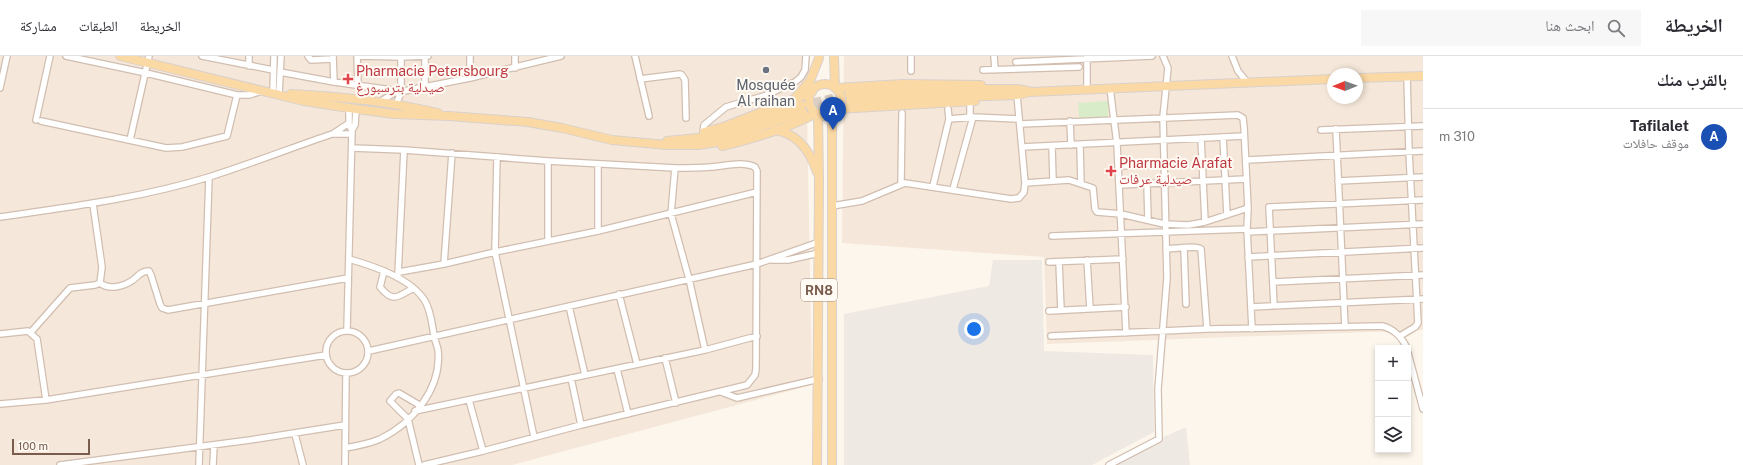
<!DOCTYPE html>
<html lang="ar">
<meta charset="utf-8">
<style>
body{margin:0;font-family:"Public Sans","Noto Naskh Arabic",sans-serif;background:#f7f7f7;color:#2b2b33;direction:rtl}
.controls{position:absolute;right:12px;bottom:12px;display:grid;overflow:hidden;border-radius:0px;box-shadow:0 2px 6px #0003}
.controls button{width:36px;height:36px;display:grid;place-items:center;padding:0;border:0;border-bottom:1px solid #e1e1e2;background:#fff;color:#2b2b33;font:20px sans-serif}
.compass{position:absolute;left:1327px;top:12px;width:36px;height:36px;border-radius:50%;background:#fff;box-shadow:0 2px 6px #0003;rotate:269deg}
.scale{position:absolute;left:12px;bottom:10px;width:78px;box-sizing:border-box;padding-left:4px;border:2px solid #7a5c4d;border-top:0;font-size:11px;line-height:14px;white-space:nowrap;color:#7a5c4d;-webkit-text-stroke:3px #fffaf3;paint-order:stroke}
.you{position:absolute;left:974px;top:273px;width:14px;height:14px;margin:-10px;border:3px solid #fff;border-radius:50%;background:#1a73e8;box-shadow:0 0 0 6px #1a73e833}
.badge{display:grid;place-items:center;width:26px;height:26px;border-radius:50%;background:#2563eb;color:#fff;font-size:13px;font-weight:700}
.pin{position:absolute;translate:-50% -33px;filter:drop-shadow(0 1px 2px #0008)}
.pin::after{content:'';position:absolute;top:21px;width:14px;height:12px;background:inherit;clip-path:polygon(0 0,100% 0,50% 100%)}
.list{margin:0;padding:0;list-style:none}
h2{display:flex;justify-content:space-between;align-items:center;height:52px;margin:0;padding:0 16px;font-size:17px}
h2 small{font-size:13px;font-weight:400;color:#7c7c81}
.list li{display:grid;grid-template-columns:26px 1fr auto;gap:12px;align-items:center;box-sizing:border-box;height:56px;padding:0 16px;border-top:1px solid #e1e1e2}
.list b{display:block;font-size:15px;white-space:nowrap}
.list p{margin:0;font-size:13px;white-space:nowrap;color:#7c7c81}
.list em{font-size:13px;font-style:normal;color:#7c7c81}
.icon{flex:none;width:22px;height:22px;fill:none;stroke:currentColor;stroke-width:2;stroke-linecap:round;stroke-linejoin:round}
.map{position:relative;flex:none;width:1423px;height:409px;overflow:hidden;direction:ltr}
header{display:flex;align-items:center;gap:24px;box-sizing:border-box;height:56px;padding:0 20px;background:#fff;border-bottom:1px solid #e1e1e2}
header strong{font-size:19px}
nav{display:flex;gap:22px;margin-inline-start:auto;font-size:14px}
.search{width:280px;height:36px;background:#f7f7f7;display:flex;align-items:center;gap:10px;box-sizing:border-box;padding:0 14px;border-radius:0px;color:#7c7c81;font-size:15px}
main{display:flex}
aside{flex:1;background:#fff}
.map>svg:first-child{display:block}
.residential{fill:#f5e8da;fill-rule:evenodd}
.industrial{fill:#efe9e4}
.green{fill:#d8ecc9}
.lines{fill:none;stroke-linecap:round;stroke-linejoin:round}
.primary-tunnel{stroke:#dcd0c4;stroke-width:8;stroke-dasharray:8 4;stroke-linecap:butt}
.street-casing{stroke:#d1beb0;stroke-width:8}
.primary-casing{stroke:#dad1cd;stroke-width:10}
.street{stroke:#fff;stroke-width:5.5}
.primary{stroke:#fbd9a5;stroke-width:8}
.worship-dot{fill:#6b7280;stroke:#fffaf3;stroke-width:1.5}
.health-dot{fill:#e0444e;stroke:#fffaf3;stroke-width:1.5}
.labels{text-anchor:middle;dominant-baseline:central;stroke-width:4;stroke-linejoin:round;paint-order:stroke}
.shield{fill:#fffaf3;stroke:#a28b7f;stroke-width:1}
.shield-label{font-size:13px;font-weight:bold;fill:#7a5c4d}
.health-label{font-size:14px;fill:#be3a42;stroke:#fffaf3;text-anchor:start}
.worship-label{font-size:14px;fill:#5b616d;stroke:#fffaf3}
</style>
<header>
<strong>الخريطة</strong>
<div class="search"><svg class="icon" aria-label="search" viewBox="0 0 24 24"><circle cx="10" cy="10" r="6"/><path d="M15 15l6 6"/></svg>ابحث هنا</div>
<nav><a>الخريطة</a><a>الطبقات</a><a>مشاركة</a></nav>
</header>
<main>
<aside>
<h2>بالقرب منك<small></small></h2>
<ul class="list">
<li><span class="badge" style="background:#1a4fb4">A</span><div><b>Tafilalet</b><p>موقف حافلات</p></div><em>310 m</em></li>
</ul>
</aside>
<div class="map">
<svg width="1423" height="409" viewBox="0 0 1423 409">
<rect width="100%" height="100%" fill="#fdf6ec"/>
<path class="residential" d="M0,0H806L812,329L512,409H0Z
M844,0H1423V274L1047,288L1044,201L842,187ZM1333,18H1357V42H1333Z"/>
<path class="industrial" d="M993,204H1042L1044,295L1153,299L1154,376L1092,409H844V258L989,230Z
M1186,371L1190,409H1109L1159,383Z"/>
<path class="green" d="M1108,45V61L1079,62L1078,47Z"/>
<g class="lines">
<path class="primary-tunnel" d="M802,49L849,38
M803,56L826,48L850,45"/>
<g class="street-casing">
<path id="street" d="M66,0L146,17L237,39H249L262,35
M202,0L273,14
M308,0L311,4L333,3
M333,0L334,26
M357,0L401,1L428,0
M357,0L358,29
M515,0V12
M635,0L649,60
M911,0V15
M994,0L995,14
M1232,0L1238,15L1247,26
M1016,6L1152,0
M249,10V0
M983,14L1079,11
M280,16L334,26L399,35
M470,22V0
M640,23L680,18L682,19L685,24L686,62
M0,32L7,0
M425,32V0
M1110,32L1117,88L1126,277
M1087,33V0
M273,37L274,0
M279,38L281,0
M381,45L394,37L470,22L561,0
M396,48L401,37V0
M349,52V69L352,74
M970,61V49
M949,63L973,61L1019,63
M36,64L50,0
M41,65L166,92L182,91L227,80L237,39
M1070,65L1071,89
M1020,68L1238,59L1243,62L1244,71L1248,152L1205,166L1188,169L1164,168L1121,158L1097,156L1095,153L1093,132L1069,124L1025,127
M1336,73L1345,271
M1321,74L1423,70
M703,76L704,69L726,51L764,40L795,26L801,21L805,14L806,0
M334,77L349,67
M1223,81L1227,159
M1201,82L1205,166
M130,84L149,0
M1080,89L1081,128
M1052,90L1053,125
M1022,91L1244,80
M352,92L404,94L548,105L675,112C687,112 699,112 711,111C725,110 742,105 755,111L757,115L756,313L755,319L747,329L581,369L483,395L424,409
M497,101L495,196L534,381
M1247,104L1423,95
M1119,110L1165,109
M675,112L671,158L689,223L705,294
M1338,125L1423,121
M901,128L902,57
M1147,128L1148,164
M1120,129L1246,123
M933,130L949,63L948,53
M953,133L973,61
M832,150L862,145L905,127L1011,143L1019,142L1024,136L1025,127L1017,39
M1248,152L1247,173L1252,273
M0,161C70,151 141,142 209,121C250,108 291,92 332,78H352
M598,175V108
M1247,176L1423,168
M1052,180L1247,173
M548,185V105
M1166,193C1173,193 1197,189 1201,193L1207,273
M1184,193L1186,248
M1248,201L1423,192
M773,204H788L819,197
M1087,204L1090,253
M1049,206L1123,203
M1059,206L1061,254
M444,208L452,97
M384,215L380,231C393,247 397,241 412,233
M399,216L444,208L495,196L598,175L757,136
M398,219L404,94
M1273,226L1423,219
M100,227C109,234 123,231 133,224C138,220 141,215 149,215L151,219L160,248L162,252L168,254L348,222
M619,238L637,308
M569,250L585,319
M1274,250L1269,151L1423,144
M1251,251L1423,243
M1049,255L1126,251
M347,274L352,74L355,69L356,54
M326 296a21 21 0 1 1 42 0a21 21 0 1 1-42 0Z
M31,276L70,232L95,229L100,227L102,211L93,148
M0,278L28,275L37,283L46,344
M1051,280L1207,273L1382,270C1394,273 1401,280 1407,292
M1400,280L1415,271L1418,267L1409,96L1407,20
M369,295L757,208L819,186
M1408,297L1423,353
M665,302L676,347
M617,313L628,358
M571,322L581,369
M721,336L737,342L819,323
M469,344L483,395
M0,348L46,344L326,299
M415,355L705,294L757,280
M295,378L303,409
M345,392C357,390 369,388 380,383C413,367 442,332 438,294C437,289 435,285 434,280C432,268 431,255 425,245C411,222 373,210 349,203
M60,409L250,384L345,369
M199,409L209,121
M213,409L214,389
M345,409L346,317
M419,409L408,363L390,345L396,338L399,337L421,350
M1109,409L1159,383L1158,333L1167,222L1163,61L1168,12L1163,0"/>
</g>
<g class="primary-casing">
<path id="primary" d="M120,0L304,45L349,52L394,58L449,60L528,66L562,72L612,84L667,89H699L717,86L803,56
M834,0L835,32
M1357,22L1423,20
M809 44a16 16 0 1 1 32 0a16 16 0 1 1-32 0Z
M836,32L903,28L981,29
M291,38C343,41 387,45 438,57
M849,38L988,33H1017L1028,35
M796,41L810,25L819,2
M850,45L1017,39L1030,36L1333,23
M838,53L975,45
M774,74C798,77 810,95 817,116
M704,76L726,70L812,36
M667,85L698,82L722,77L802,49
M722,90C749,84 792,71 816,57
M817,409L819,125L818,58
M832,409V70L835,56"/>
</g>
<use href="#street" class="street"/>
<use href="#primary" class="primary"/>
</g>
<circle class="worship-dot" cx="766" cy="14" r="4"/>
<g class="health-dot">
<path d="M346 17h4v4h4v4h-4v4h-4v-4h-4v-4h4z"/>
<path d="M1109 109h4v4h4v4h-4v4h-4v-4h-4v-4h4z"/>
</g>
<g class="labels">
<rect class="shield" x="801" y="223" width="36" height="22" rx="3"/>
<g class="shield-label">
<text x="819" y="234">RN8</text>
</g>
<g class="health-label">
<text x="356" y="15">Pharmacie Petersbourg<tspan x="356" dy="16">صيدلية بترسبورغ</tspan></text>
<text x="1119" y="107">Pharmacie Arafat<tspan x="1119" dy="16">صيدلية عرفات</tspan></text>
</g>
<g class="worship-label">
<text x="766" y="29">Mosquée<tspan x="766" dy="16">Al raihan</tspan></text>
</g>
</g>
</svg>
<div class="controls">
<button>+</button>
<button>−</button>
<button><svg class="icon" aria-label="layers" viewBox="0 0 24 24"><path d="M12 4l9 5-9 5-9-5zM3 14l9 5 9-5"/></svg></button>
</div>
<svg class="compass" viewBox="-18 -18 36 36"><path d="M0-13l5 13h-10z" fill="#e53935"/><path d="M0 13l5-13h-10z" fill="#7c7c81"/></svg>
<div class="scale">100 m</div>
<div class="you"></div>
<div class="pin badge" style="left:833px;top:74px;background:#1a4fb4">A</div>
</div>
</main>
